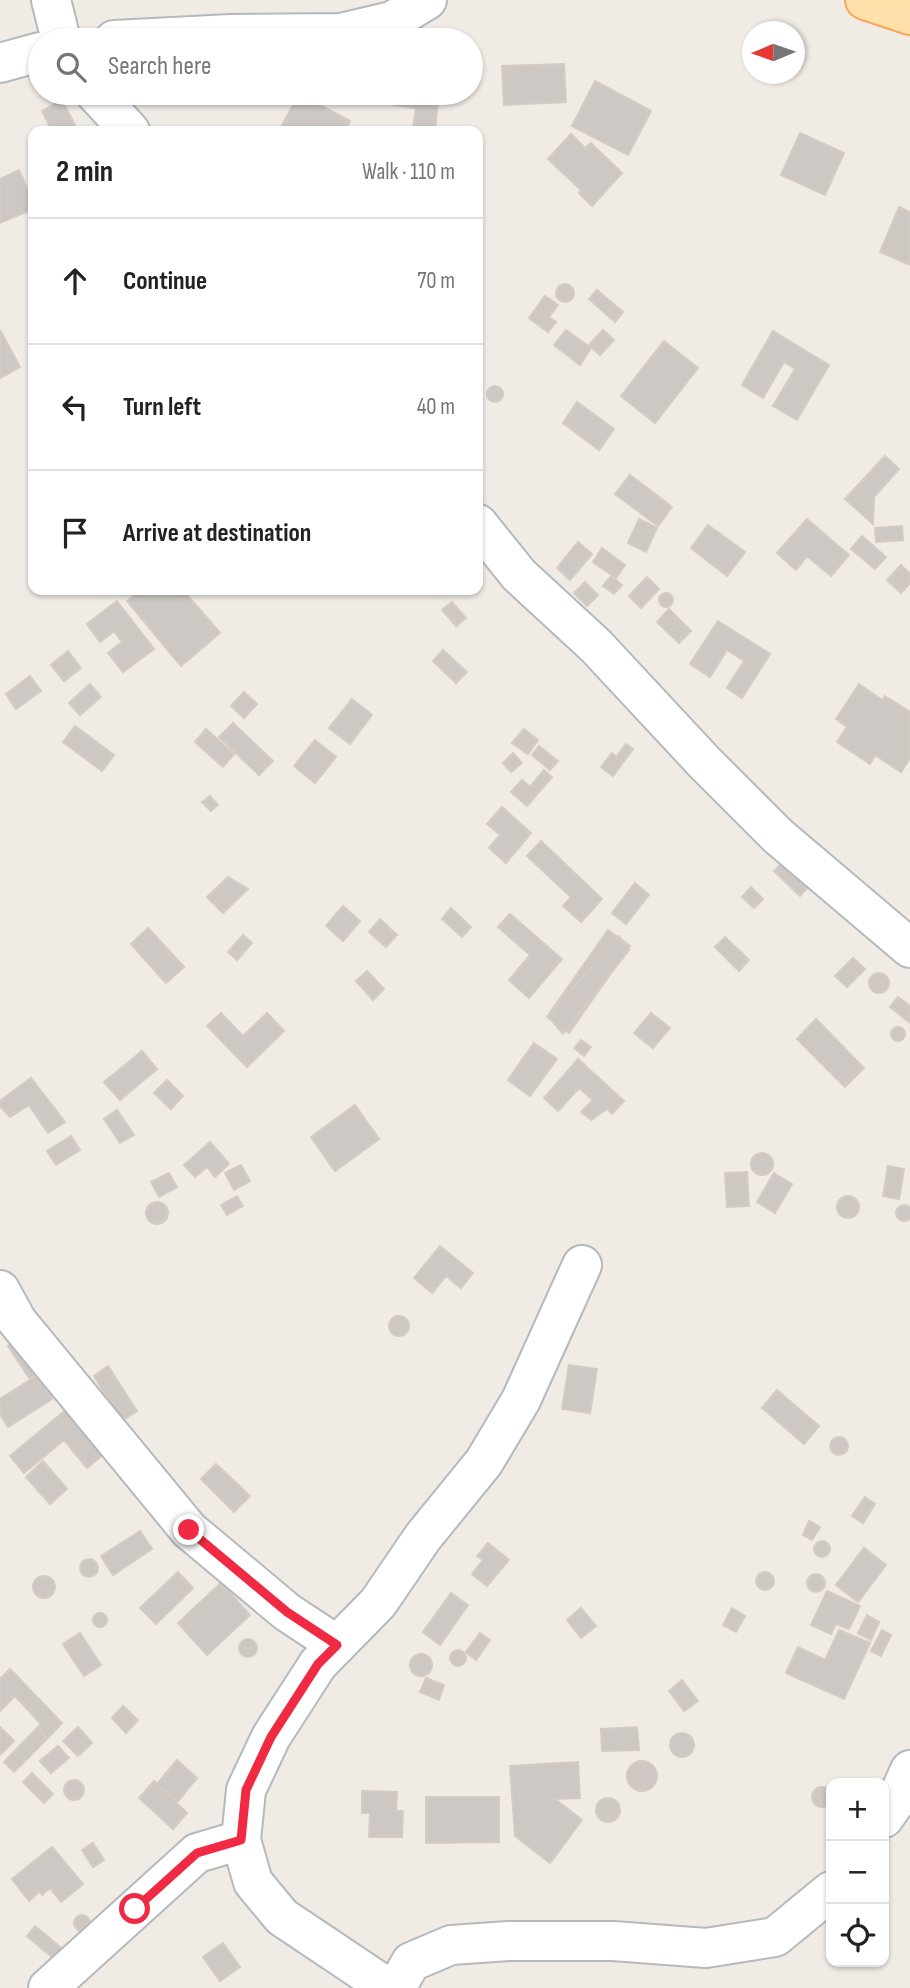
<!DOCTYPE html>
<meta charset="utf-8">
<style>
body{margin:0;font-family:"Sofia Sans Condensed",sans-serif;background:#f6f6f6;color:#222}
.controls{position:absolute;right:21px;bottom:21px;display:grid;overflow:hidden;border-radius:14px;box-shadow:0 2px 5px #0004}
.controls button{width:63px;height:63px;display:grid;place-items:center;padding:0;border:0;border-bottom:2px solid #e0e0e0;background:#fff;color:#222;font:35px sans-serif}
.compass{position:absolute;left:742px;top:21px;width:63px;height:63px;border-radius:50%;background:#fff;box-shadow:0 2px 5px #0004;rotate:268deg}
.stop{position:absolute;width:21px;height:21px;margin:-16px;border:5px solid #f02a43;border-radius:50%;background:#fff}
.stop.end{background:#f02a43;border-color:#fff;box-shadow:0 2px 7px #0008}
.list{margin:0;padding:0;list-style:none}
h2{display:flex;justify-content:space-between;align-items:center;height:91px;margin:0;padding:0 28px;font-size:30px}
h2 small{font-size:23px;font-weight:400;color:#767676}
.list li{display:grid;grid-template-columns:46px 1fr auto;gap:21px;align-items:center;box-sizing:border-box;height:126px;padding:0 28px;border-top:2px solid #e0e0e0}
.list b{display:block;font-size:26px;white-space:nowrap}
.list em{font-size:23px;font-style:normal;color:#767676}
.icon{flex:none;width:38px;height:38px;fill:none;stroke:currentColor;stroke-width:2;stroke-linecap:round;stroke-linejoin:round}
.map{position:relative;flex:none;width:910px;height:1988px;overflow:hidden}
.search{position:absolute;background:#fff;box-shadow:0 2px 5px #0004;left:28px;top:28px;width:455px;height:77px;display:flex;align-items:center;gap:18px;box-sizing:border-box;padding:0 24px;border-radius:38px;color:#767676;font-size:26px}
.panel{position:absolute;background:#fff;box-shadow:0 2px 5px #0004;left:28px;top:126px;width:455px;height:469px;border-radius:14px}
.map>svg:first-child{display:block}
.building{fill:#cdc8c4;stroke:#d5cbc3;stroke-width:2}
.lines{fill:none;stroke-linecap:round;stroke-linejoin:round}
.minor-casing{stroke:#b5b9bc;stroke-width:42}
.major-casing{stroke:#f7a956;stroke-width:42}
.minor{stroke:#fff;stroke-width:38}
.major{stroke:#ffe0aa;stroke-width:38}
.route{stroke:#f02a43;stroke-width:9}
</style>
<div class="map">
<svg width="910" height="1988" viewBox="0 0 910 1988">
<rect width="100%" height="100%" fill="#f0ebe5"/>
<path class="building" d="M564,64L566,102L504,105L502,66Z
M595,81L651,111L628,155L572,126Z
M395,93H439L435,130L413,128L416,108L393,105Z
M299,94L350,121L345,131H290L281,127Z
M62,100L78,131H52L42,111Z
M800,133L844,153L825,195L781,175Z
M571,134L585,148L591,143L622,173L592,206L579,193L581,190L548,159Z
M19,170L33,202V209L0,223V179Z
M899,207L910,212V265L880,252Z
M556 293a9 9 0 1 1 18 0a9 9 0 1 1-18 0Z
M597,290L623,312L615,322L589,299Z
M545,296L558,305L549,317L556,322L548,332L529,318Z
M0,330L20,367L0,378Z
M566,330L591,348L580,365L554,345Z
M603,330L614,340L600,355L589,345Z
M773,331L829,365L797,420L773,406L795,369L784,362L763,398L742,385Z
M664,341L698,368L655,423L621,396Z
M487 394a8 8 0 1 1 16 0a8 8 0 1 1-16 0Z
M577,402L614,429L599,450L563,423Z
M885,456L899,469L874,497L873,524L845,499Z
M630,475L672,507L658,526L615,494Z
M639,519L657,528L646,552L628,543Z
M807,519L849,555L831,576L807,556L796,570L777,553Z
M708,525L745,552L727,576L691,548Z
M902,526L903,540L876,542L875,528Z
M862,536L886,557L875,569L851,549Z
M578,542L592,554L570,580L557,568Z
M602,548L625,565L616,578L593,562Z
M901,565L910,574V583L901,593L887,580Z
M611,576L622,585L614,594L603,586Z
M647,577L659,589L641,608L629,596Z
M585,582L598,595L587,606L574,593Z
M141,590H183L220,633L181,666L127,601Z
M659 600a7 7 0 1 1 14 0a7 7 0 1 1-14 0Z
M117,601L154,649L123,672L108,653L122,642L114,631L100,642L87,624Z
M452,602L466,618L456,626L442,610Z
M669,609L691,631L679,643L657,622Z
M718,621L770,654L742,698L727,688L744,661L727,650L710,677L690,664Z
M443,650L467,672L456,683L433,661Z
M68,651L81,668L64,681L51,665Z
M30,676L41,691L16,709L6,694Z
M90,684L101,697L80,715L69,703Z
M859,684L882,700L885,696L910,712V758L901,772L875,755L870,764L837,742L847,727L836,719Z
M244,692L257,704L244,718L231,706Z
M352,699L372,715L350,744L329,728Z
M233,723L273,761L259,775L219,737Z
M75,726L114,755L102,771L63,742Z
M206,729L234,754L223,767L195,742Z
M524,729L538,740L528,754L512,743Z
M315,740L336,757L315,783L294,766Z
M626,744L633,749L613,776L601,767L612,753L616,757Z
M539,746L558,761L550,770L532,755Z
M513,753L522,763L511,772L503,763Z
M544,770L552,777L527,806L511,792L522,780L530,787Z
M210,796L218,805L211,811L202,802Z
M502,807L531,833L506,863L489,848L500,835L487,824Z
M541,841L602,899L581,922L563,906L571,897L527,856Z
M791,853L817,877L800,896L774,871Z
M228,877L248,889L223,913L207,897Z
M635,883L649,895L626,924L612,913Z
M751,887L763,899L754,908L742,897Z
M343,906L360,921L343,941L326,926Z
M451,908L471,927L462,937L442,919Z
M510,914L562,959L529,998L509,980L530,955L498,927Z
M380,919L397,935L386,947L369,932Z
M148,928L184,967L166,983L131,944Z
M608,930L630,946L569,1033L547,1017Z
M243,935L252,943L237,960L228,952Z
M619,936L629,950L563,1034L548,1016Z
M725,937L749,960L739,971L715,947Z
M853,958L865,969L847,987L835,976Z
M367,971L384,989L373,1000L356,981Z
M869 983a10 10 0 1 1 20 0a10 10 0 1 1-20 0Z
M898,997L910,1006L909,1022L890,1007Z
M221,1013L243,1036L267,1013L284,1031L247,1067L207,1026Z
M651,1013L670,1028L653,1048L634,1033Z
M816,1019L864,1068L845,1087L797,1039Z
M891 1034a7 7 0 1 1 14 0a7 7 0 1 1-14 0Z
M581,1040L591,1047L584,1056L574,1048Z
M534,1043L557,1059L530,1096L508,1080Z
M142,1051L157,1069L120,1100L104,1082Z
M578,1059L624,1101L612,1114L607,1109L591,1120L581,1112L593,1100L579,1088L558,1111L544,1098Z
M31,1078L65,1122L48,1133L29,1105L10,1117L0,1106V1101Z
M167,1080L183,1096L171,1109L154,1093Z
M355,1105L379,1139L335,1171L311,1137Z
M117,1110L134,1135L120,1143L104,1119Z
M71,1136L80,1150L56,1165L47,1151Z
M210,1142L229,1164L215,1177L207,1167L195,1177L184,1165Z
M751 1164a11 11 0 1 1 22 0a11 11 0 1 1-22 0Z
M241,1165L250,1181L234,1190L225,1173Z
M888,1166L904,1169L899,1199L883,1196Z
M747,1172L749,1206L727,1207L725,1173Z
M169,1173L177,1187L159,1197L151,1182Z
M774,1173L792,1184L775,1213L757,1202Z
M237,1196L243,1206L227,1215L221,1205Z
M837 1207a11 11 0 1 1 22 0a11 11 0 1 1-22 0Z
M146 1213a11 11 0 1 1 22 0a11 11 0 1 1-22 0Z
M896 1213a8 8 0 1 1 16 0a8 8 0 1 1-16 0Z
M440,1246L473,1273L461,1288L446,1276L432,1293L414,1278Z
M389 1326a10 10 0 1 1 20 0a10 10 0 1 1-20 0Z
M22,1336L44,1369L29,1378L8,1346Z
M569,1365L597,1369L590,1413L562,1409Z
M108,1366L137,1411L122,1421L94,1376Z
M38,1375L52,1399L8,1427L0,1414V1399Z
M777,1390L819,1426L804,1444L762,1408Z
M67,1409L105,1453L87,1468L64,1440L24,1473L10,1456Z
M830 1446a9 9 0 1 1 18 0a9 9 0 1 1-18 0Z
M43,1461L67,1489L50,1504L26,1477Z
M216,1464L250,1496L234,1512L201,1479Z
M865,1497L875,1504L863,1523L852,1516Z
M809,1521L820,1527L812,1540L803,1535Z
M140,1531L152,1549L113,1575L101,1556Z
M814 1549a8 8 0 1 1 16 0a8 8 0 1 1-16 0Z
M488,1543L509,1560L487,1586L472,1574L483,1560L477,1556Z
M864,1548L886,1565L858,1602L836,1585Z
M80 1568a9 9 0 1 1 18 0a9 9 0 1 1-18 0Z
M178,1572L193,1588L156,1624L140,1608Z
M756 1581a9 9 0 1 1 18 0a9 9 0 1 1-18 0Z
M807 1583a9 9 0 1 1 18 0a9 9 0 1 1-18 0Z
M33 1587a11 11 0 1 1 22 0a11 11 0 1 1-22 0Z
M221,1583L250,1615L207,1655L178,1623Z
M827,1591L860,1606L849,1629L836,1624L831,1634L811,1625Z
M451,1593L468,1605L440,1645L423,1632Z
M581,1608L596,1626L581,1638L567,1620Z
M732,1608L745,1616L736,1632L723,1625Z
M93 1620a7 7 0 1 1 14 0a7 7 0 1 1-14 0Z
M867,1615L879,1622L871,1640L858,1633Z
M839,1630L870,1643L844,1699L786,1673L798,1647L825,1660Z
M882,1630L891,1635L881,1656L871,1651Z
M80,1633L101,1665L84,1676L63,1644Z
M480,1633L490,1640L476,1660L466,1652Z
M239 1648a9 9 0 1 1 18 0a9 9 0 1 1-18 0Z
M450 1658a8 8 0 1 1 16 0a8 8 0 1 1-16 0Z
M410 1665a11 11 0 1 1 22 0a11 11 0 1 1-22 0Z
M10,1669L62,1723L48,1738L38,1727L41,1724L15,1696L0,1711V1679Z
M426,1678L444,1685L439,1700L420,1692Z
M682,1680L698,1701L684,1711L669,1691Z
M123,1706L138,1720L126,1733L112,1718Z
M0,1727L14,1741L0,1755Z
M78,1727L92,1743L78,1756L63,1741Z
M637,1727L639,1750L602,1751L601,1729Z
M37,1728L47,1739L14,1772L4,1762Z
M670 1745a12 12 0 1 1 24 0a12 12 0 1 1-24 0Z
M58,1746L69,1758L51,1773L40,1761Z
M177,1760L197,1778L178,1801L157,1784Z
M627 1776a15 15 0 1 1 30 0a15 15 0 1 1-30 0Z
M578,1762L580,1798L555,1799L582,1820L550,1863L515,1836L510,1766Z
M32,1773L53,1794L44,1803L23,1782Z
M64 1790a10 10 0 1 1 20 0a10 10 0 1 1-20 0Z
M154,1781L187,1813L173,1829L139,1798Z
M812 1797a10 10 0 1 1 20 0a10 10 0 1 1-20 0Z
M362,1791L397,1792L396,1811H403L402,1837H369L370,1813H362Z
M426,1797H499V1842L426,1843Z
M596 1810a12 12 0 1 1 24 0a12 12 0 1 1-24 0Z
M93,1843L104,1860L93,1867L82,1850Z
M52,1847L83,1884L61,1902L50,1888L42,1895L40,1891L29,1901L12,1879Z
M74 1923a8 8 0 1 1 16 0a8 8 0 1 1-16 0Z
M35,1926L61,1948L53,1958L27,1936Z
M223,1943L240,1967L220,1981L203,1957Z"/>
<g class="lines">
<g class="minor-casing">
<path id="minor" d="M51,0L61,40
M114,40L231,34L341,33L392,21L427,0
M0,63L40,52
M95,93L130,131
M478,524L519,575L596,646L704,762L778,836L910,948
M0,1290L17,1321L189,1530L287,1612L337,1645
M884,1818L896,1801L910,1770
M48,1988L197,1853L241,1840
M388,1988L282,1917L253,1882L241,1840L246,1790L271,1737L318,1664L378,1603L423,1537L484,1462L521,1400L582,1265
M396,1988L411,1962L451,1945L509,1941H613L706,1948L775,1937L831,1891"/>
</g>
<g class="major-casing">
<path id="major" d="M865,0L910,15"/>
</g>
<use href="#minor" class="minor"/>
<use href="#major" class="major"/>
</g>
<g class="lines">
<path class="route" d="M135,1909L197,1853L241,1840L246,1790L271,1737L318,1664L337,1645L287,1612L189,1530"/>
</g>
</svg>
<div class="controls">
<button>+</button>
<button>−</button>
<button><svg class="icon" aria-label="locate" viewBox="0 0 24 24"><circle cx="12" cy="12" r="6"/><path d="M12 2v4M12 18v4M2 12h4M18 12h4"/></svg></button>
</div>
<svg class="compass" viewBox="-18 -18 36 36"><path d="M0-13l5 13h-10z" fill="#e53935"/><path d="M0 13l5-13h-10z" fill="#767676"/></svg>
<div class="stop" style="left:135px;top:1909px"></div>
<div class="stop end" style="left:189px;top:1530px"></div>
<div class="search"><svg class="icon" aria-label="search" viewBox="0 0 24 24"><circle cx="10" cy="10" r="6"/><path d="M15 15l6 6"/></svg>Search here</div>
<section class="panel">
<h2>2 min<small>Walk · 110 m</small></h2>
<ul class="list">
<li><svg class="icon" aria-label="ahead" viewBox="0 0 24 24"><path d="M12 20V5M6 11l6-6 6 6"/></svg><div><b>Continue</b></div><em>70 m</em></li>
<li><svg class="icon" aria-label="left" viewBox="0 0 24 24"><path d="M17 20v-9H6M10 6l-5 5 5 5"/></svg><div><b>Turn left</b></div><em>40 m</em></li>
<li><svg class="icon" aria-label="arrive" viewBox="0 0 24 24"><path d="M6 21V4h12l-3 4 3 4H6"/></svg><div><b>Arrive at destination</b></div></li>
</ul>
</section>
</div>
